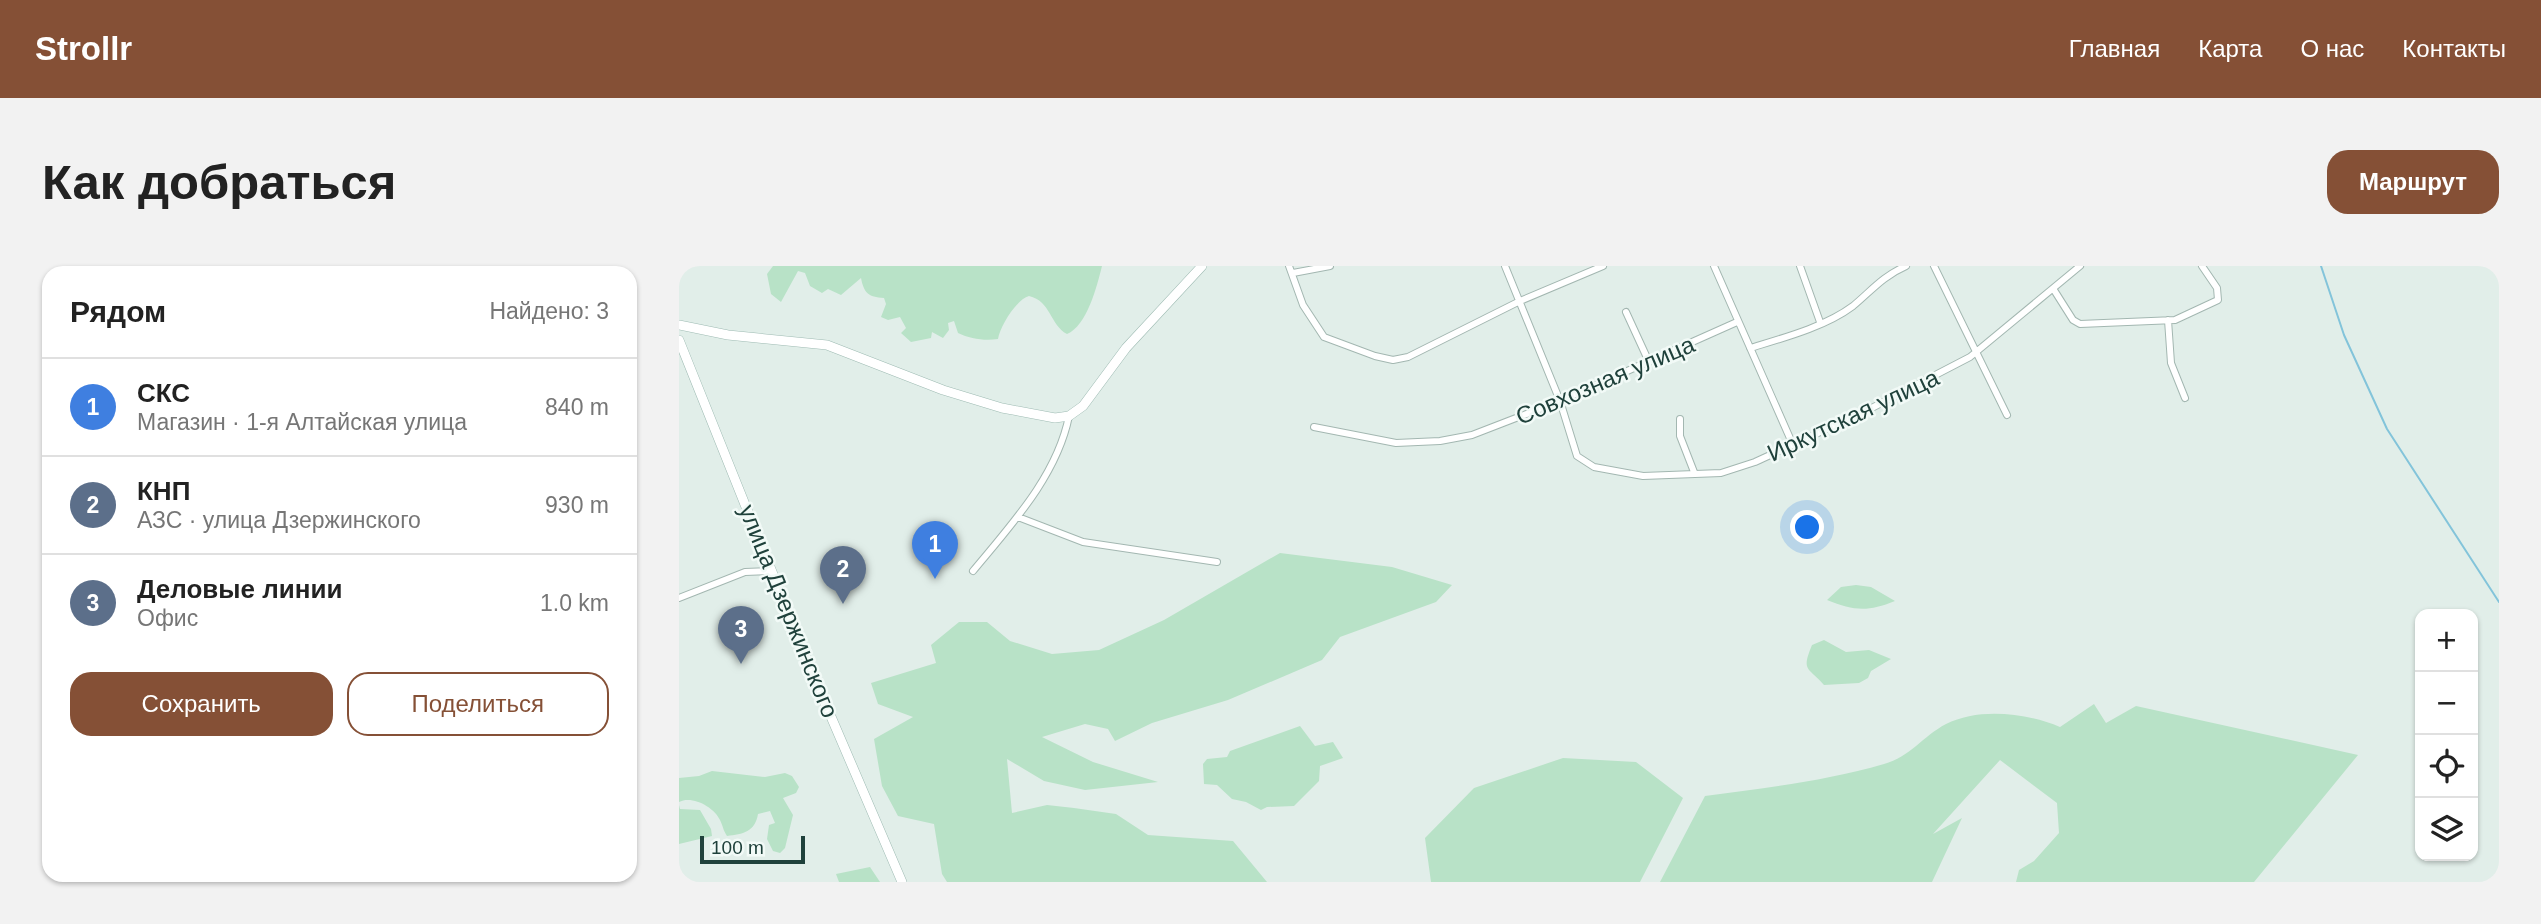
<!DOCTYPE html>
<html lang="ru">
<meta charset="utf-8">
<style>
body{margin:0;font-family:Arial,sans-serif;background:#f2f2f2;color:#222}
.controls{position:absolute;right:21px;bottom:21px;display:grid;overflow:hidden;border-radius:14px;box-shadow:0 2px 5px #0004}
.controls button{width:63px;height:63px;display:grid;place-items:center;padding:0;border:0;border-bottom:2px solid #e0e0e0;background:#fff;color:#222;font:35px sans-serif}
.scale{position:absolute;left:21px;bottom:18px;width:105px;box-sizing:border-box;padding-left:7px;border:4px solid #1f413b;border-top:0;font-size:19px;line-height:24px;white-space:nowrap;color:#1f413b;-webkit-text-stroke:5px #f2faf7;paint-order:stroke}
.you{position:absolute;left:1129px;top:262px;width:24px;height:24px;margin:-18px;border:5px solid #fff;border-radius:50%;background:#1a73e8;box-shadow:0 0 0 10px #1a73e833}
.badge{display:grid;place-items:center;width:46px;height:46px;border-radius:50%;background:#855036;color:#fff;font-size:23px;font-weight:700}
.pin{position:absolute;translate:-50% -58px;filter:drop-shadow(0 2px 4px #0008)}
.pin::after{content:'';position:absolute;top:37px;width:24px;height:21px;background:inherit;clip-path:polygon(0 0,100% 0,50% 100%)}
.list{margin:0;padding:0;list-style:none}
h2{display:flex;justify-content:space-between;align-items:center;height:91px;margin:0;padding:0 28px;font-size:30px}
h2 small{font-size:23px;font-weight:400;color:#767676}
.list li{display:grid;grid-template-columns:46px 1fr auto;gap:21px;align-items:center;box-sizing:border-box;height:98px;padding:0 28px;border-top:2px solid #e0e0e0}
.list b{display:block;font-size:26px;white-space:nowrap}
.list p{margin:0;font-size:23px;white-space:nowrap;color:#767676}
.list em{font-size:23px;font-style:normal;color:#767676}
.actions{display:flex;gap:14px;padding:21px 28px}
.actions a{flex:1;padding:16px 0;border:2px solid #855036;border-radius:21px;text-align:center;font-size:24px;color:#855036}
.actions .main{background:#855036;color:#fff}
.icon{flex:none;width:38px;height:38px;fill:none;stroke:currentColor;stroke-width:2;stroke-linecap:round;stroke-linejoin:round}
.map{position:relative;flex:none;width:1820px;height:616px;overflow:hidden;border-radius:21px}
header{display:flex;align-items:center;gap:42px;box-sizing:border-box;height:98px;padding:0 35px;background:#855036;color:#fff}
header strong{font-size:33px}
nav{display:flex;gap:38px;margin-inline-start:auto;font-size:24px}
.intro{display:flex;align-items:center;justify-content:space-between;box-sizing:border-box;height:168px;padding:0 42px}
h1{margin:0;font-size:49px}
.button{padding:18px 32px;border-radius:21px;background:#855036;color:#fff;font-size:24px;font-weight:700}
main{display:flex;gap:42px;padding:0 42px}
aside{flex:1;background:#fff;border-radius:21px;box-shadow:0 2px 5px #0004}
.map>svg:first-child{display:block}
.green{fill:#b8e2c7}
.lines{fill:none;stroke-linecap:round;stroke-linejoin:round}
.stream{stroke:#83c4da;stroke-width:2}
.street-casing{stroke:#a3b7b1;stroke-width:8}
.secondary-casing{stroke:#9ebbb3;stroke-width:10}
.street{stroke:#fff;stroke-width:6}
.secondary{stroke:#fff;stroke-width:9}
.labels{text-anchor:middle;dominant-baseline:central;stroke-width:5;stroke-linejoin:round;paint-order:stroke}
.street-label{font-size:24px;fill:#1f413b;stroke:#f2faf7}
</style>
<header>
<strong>Strollr</strong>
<nav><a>Главная</a><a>Карта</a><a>О нас</a><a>Контакты</a></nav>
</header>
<div class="intro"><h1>Как добраться</h1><a class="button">Маршрут</a></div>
<main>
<aside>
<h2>Рядом<small>Найдено: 3</small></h2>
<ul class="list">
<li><span class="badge" style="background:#3f7fe0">1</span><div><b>СКС</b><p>Магазин · 1-я Алтайская улица</p></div><em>840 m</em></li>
<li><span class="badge" style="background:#5c6f8a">2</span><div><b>КНП</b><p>АЗС · улица Дзержинского</p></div><em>930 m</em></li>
<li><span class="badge" style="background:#5c6f8a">3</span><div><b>Деловые линии</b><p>Офис</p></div><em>1.0 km</em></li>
</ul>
<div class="actions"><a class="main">Сохранить</a><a>Поделиться</a></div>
</aside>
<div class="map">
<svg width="1820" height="616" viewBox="0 0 1820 616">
<rect width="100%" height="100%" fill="#e1eee9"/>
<path class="green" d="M94,0H423C418,20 408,60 388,68C371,59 372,35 350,30C338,33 321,60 319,73C306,75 291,73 279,67L275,55L269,57L270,64L264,72L253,66L252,72L232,76L222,67L227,62L221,51L209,54L202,51L207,38L205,32C189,31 185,27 182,12L162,29L149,23L143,27L131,20L126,7L119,5L102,36L92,28L88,8Z
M601,287L713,301L773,319L757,336L661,371L643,394L549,434L473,457L436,475L429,463L406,458L363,471L414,496L479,516L406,524L365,515L328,493L333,547L368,539L395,542L437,548L469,569L554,575L588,616H268L263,608L255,558L219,550L203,520L195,473L234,451L199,438L192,417L257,397L252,379L280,356H308L331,375L373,388L420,384L485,354Z
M1177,319L1192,321L1216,335C1189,346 1175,345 1148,334L1162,321Z
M1145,374L1167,386L1190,384L1212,393L1192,405L1189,412L1180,417L1145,419C1129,400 1122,406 1133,379Z
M1415,438L1427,457L1457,440L1679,489L1575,616H1337L1340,604L1355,595L1380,567L1378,537L1321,494L1254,568L1283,552L1253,616H981L1026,530C1087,522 1146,515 1205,498C1231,491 1244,470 1267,458C1300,441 1348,447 1381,461Z
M621,460L636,480L654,476L664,492L641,500L640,515L615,540L588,541L582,544L567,536L553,533L538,519L525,518L524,498L528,493L548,491L551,485Z
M884,492L957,496L1004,532L961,616H752L746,572L795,522Z
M33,505L86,511L106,507L113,510L120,521L117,527L104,532L114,549L106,582L101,587L94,585L88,573L90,559L96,557L91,545L79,548C76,566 64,568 48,570C44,564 44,560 41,554C35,541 13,529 0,536V512L20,510Z
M0,539L1,543L21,544L32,563L33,570L0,578Z
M191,601L201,616H160L157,608Z"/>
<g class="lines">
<path class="stream" d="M1642,0L1665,69L1708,163L1820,336"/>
<g class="street-casing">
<path id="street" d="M610,0L624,39L645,71L696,90L714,94L729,91L841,35L924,0
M826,0L881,135L898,190L915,201L964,210L1042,207L1076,196L1187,145L1291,91L1401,0
M1035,0L1114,179
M1121,0L1141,56
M1255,0L1328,149
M614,7L651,0
M1375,24L1394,54L1401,58L1496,54L1539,34L1538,22L1523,0
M947,46L970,96
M1489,54L1492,97L1506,132
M1071,82C1104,72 1146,61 1174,40C1192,25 1204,10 1227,0
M1001,153V170L1015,206
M635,161L717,177L761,175L793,169L881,135L1058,56
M339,251L404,276L538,296
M294,305C332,259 378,210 390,150
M0,332L66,306L93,305"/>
</g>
<g class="secondary-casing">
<path id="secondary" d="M0,59L49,69L148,79L264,124L323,142L376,152L390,150L404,140L447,82L523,0
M0,74L138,418L223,616"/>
</g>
<use href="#street" class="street"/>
<use href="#secondary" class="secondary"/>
</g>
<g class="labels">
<g class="street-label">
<text transform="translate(926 114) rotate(-23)">Совхозная улица</text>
<text transform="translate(1174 149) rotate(-25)">Иркутская улица</text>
<text transform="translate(110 345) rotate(68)">улица Дзержинского</text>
</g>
</g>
</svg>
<div class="controls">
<button>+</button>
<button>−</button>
<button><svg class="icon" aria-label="locate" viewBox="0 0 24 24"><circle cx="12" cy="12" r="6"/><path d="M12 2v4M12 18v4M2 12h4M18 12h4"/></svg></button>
<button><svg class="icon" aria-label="layers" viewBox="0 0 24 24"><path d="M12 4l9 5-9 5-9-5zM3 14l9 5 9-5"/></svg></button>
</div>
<div class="scale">100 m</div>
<div class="you"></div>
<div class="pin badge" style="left:256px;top:313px;background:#3f7fe0">1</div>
<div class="pin badge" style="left:164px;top:338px;background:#5c6f8a">2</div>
<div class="pin badge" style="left:62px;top:398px;background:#5c6f8a">3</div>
</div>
</main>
